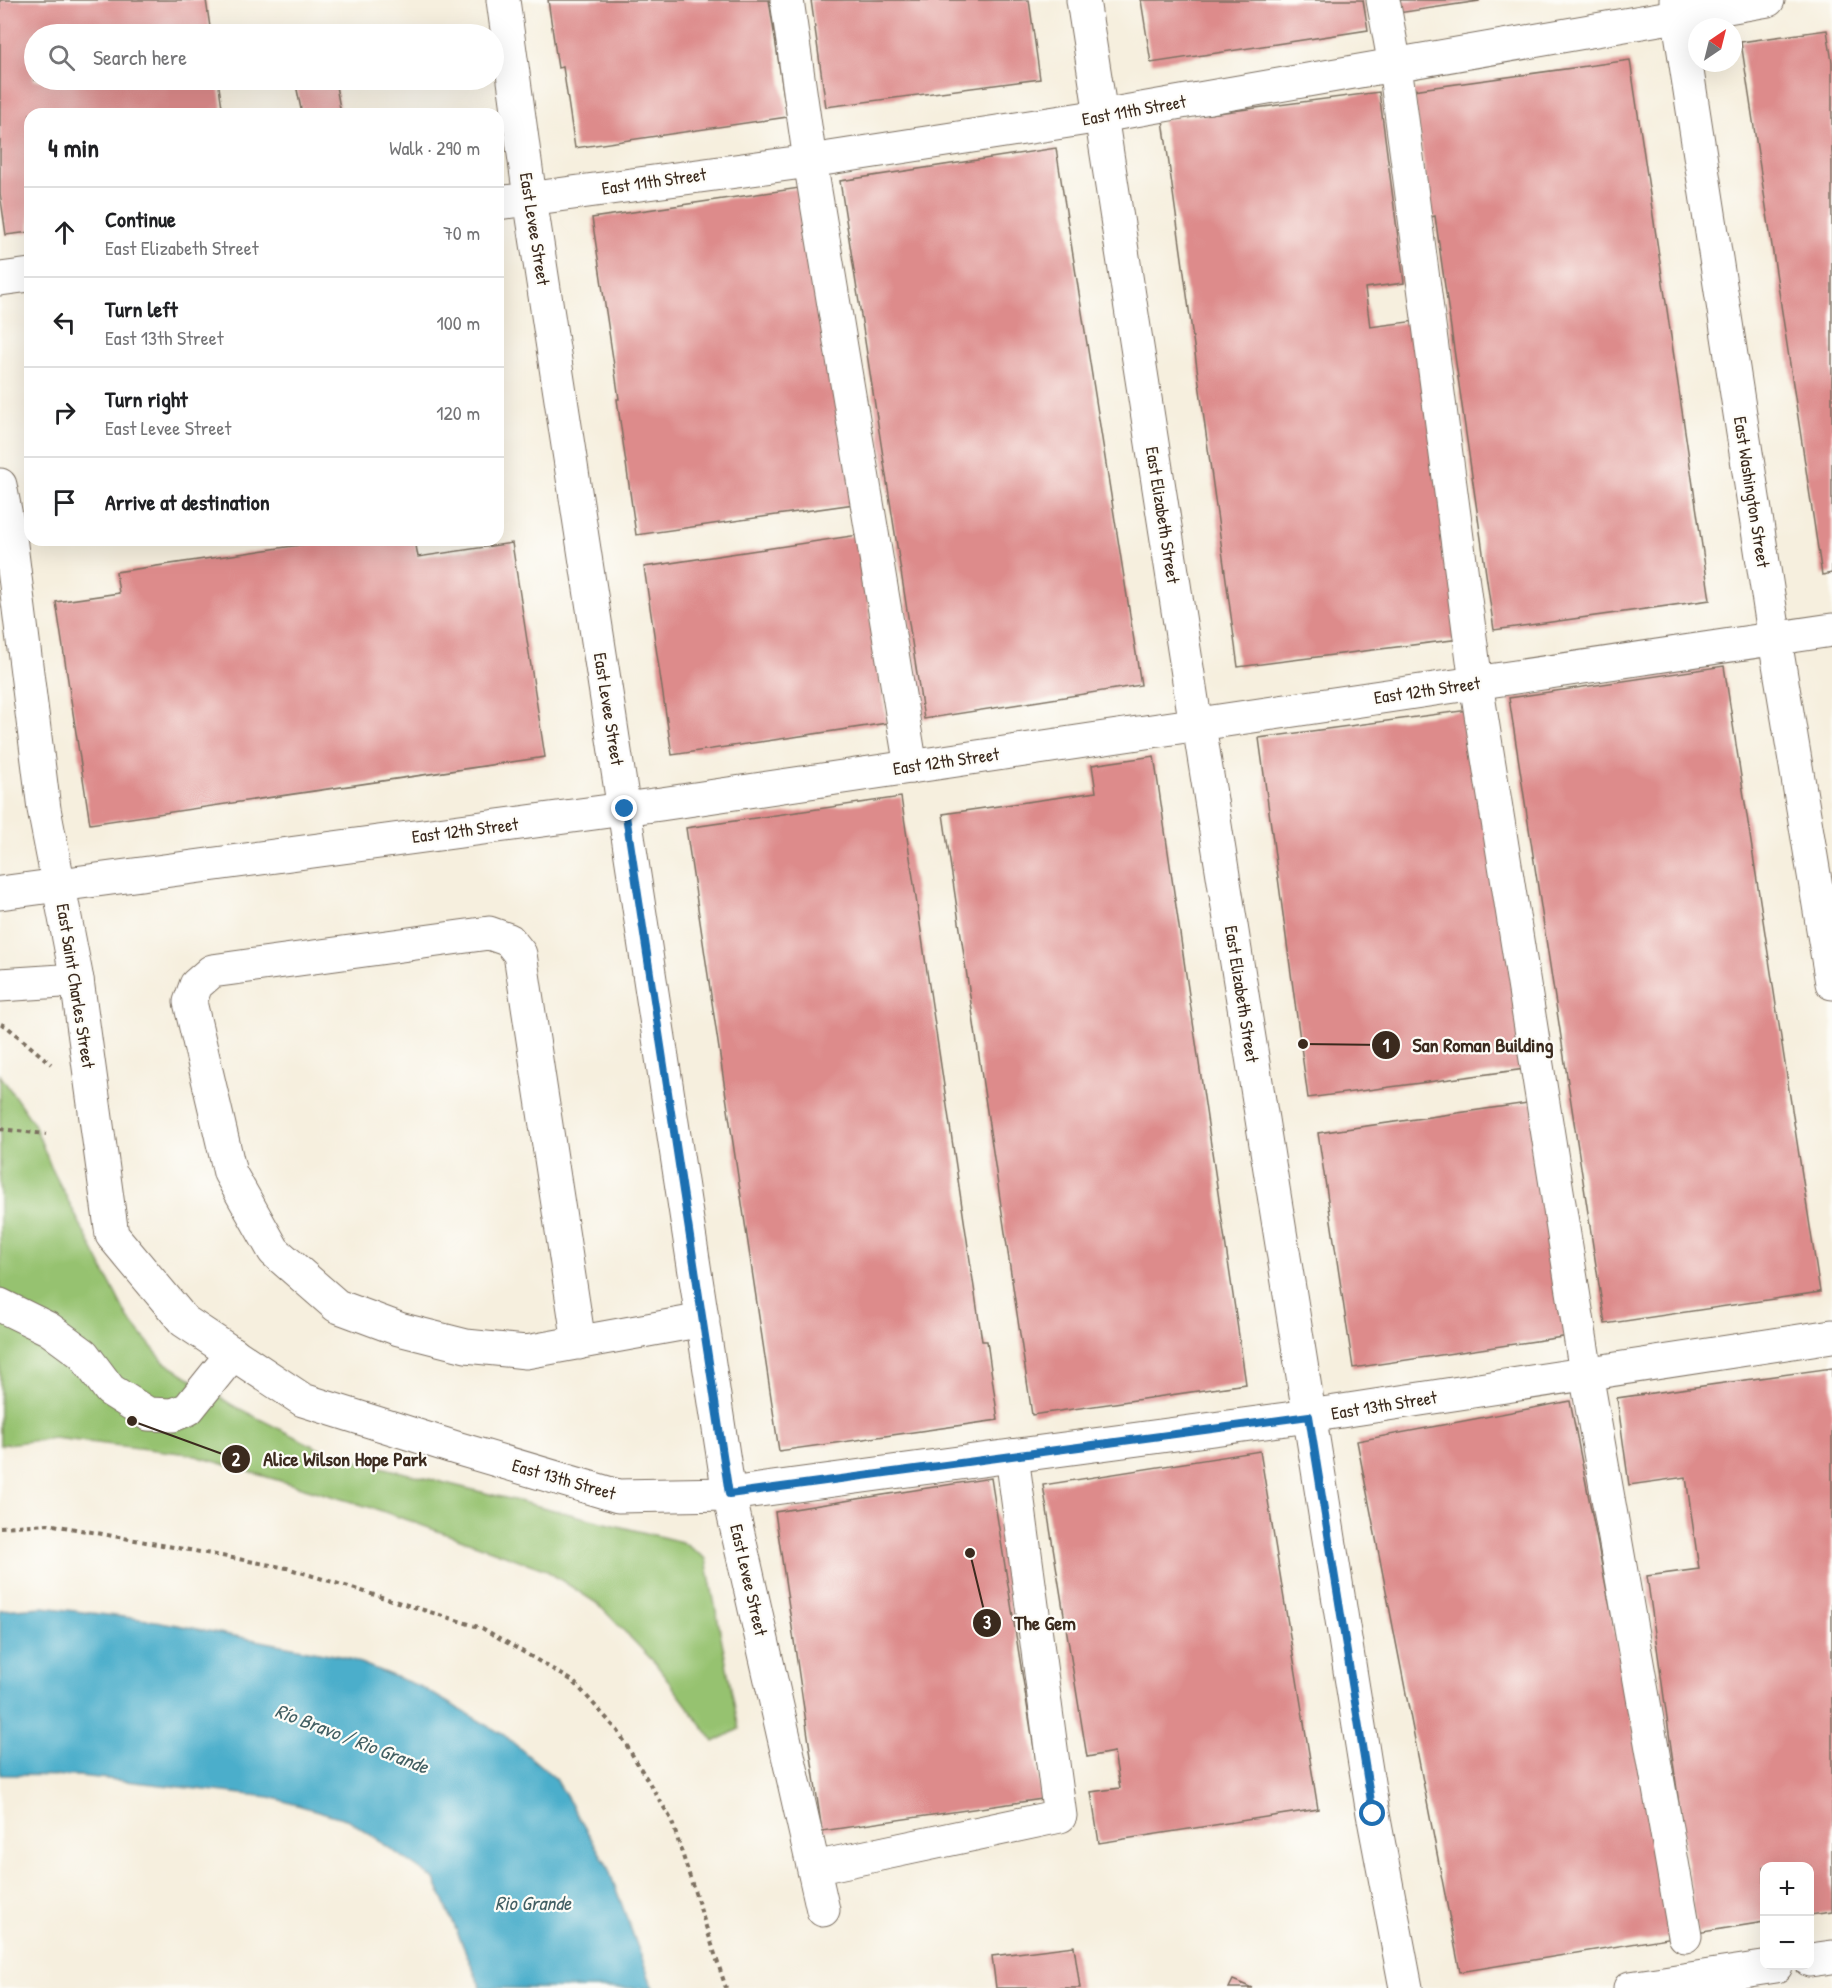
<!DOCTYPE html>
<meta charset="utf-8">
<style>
body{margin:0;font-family:"Patrick Hand",sans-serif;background:#f2f2f2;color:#202124}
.controls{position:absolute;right:18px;bottom:18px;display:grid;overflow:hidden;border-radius:12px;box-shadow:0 6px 24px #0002}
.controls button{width:54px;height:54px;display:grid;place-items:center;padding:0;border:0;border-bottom:2px solid #e0e0e0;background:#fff;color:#202124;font:30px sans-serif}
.compass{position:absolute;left:1688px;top:18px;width:54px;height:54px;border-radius:50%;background:#fff;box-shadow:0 6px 24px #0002;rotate:35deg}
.stop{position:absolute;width:18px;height:18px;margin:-14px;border:4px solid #1f6fb2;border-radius:50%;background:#fff}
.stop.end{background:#1f6fb2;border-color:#fff;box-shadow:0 2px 6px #0008}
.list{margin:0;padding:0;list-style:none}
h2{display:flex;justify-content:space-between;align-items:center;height:78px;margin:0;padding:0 24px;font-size:26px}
h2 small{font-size:20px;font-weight:400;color:#757577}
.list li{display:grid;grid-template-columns:39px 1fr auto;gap:18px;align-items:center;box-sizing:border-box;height:90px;padding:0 24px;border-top:2px solid #e0e0e0}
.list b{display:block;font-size:22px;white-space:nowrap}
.list p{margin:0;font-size:20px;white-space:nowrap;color:#757577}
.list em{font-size:20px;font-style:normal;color:#757577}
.icon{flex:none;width:33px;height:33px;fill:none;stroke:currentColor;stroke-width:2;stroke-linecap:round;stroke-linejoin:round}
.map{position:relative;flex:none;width:1832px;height:1988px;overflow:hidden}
.search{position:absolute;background:#fff;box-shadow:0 6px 24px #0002;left:24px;top:24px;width:480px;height:66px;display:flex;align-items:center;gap:15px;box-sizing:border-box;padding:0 21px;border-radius:33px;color:#757577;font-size:22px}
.panel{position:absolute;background:#fff;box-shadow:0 6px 24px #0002;left:24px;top:108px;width:480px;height:438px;border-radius:18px}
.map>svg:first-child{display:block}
.green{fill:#96c270;stroke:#687647;stroke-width:1.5}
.water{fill:#4caecb;stroke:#446c74;stroke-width:1.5}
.building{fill:#dd8b8b}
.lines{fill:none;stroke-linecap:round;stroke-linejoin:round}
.minor-casing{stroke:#7c6f61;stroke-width:35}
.major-casing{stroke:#7c6f61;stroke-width:35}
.path{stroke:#7c6f61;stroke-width:4;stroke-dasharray:4.5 4.5;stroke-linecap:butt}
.minor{stroke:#fff;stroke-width:33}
.major{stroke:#fff;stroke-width:33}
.route{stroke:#1f6fb2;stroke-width:8}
.labels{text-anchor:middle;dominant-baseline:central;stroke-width:4.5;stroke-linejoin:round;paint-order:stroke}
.street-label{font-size:18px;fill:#3b2a1e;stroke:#fdfcf7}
.water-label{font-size:20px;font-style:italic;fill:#425f63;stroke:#fdfcf7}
.leader{fill:none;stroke:#3b2a1e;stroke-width:2}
.callout-dot{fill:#3b2a1e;stroke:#fdfcf7;stroke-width:2}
.mark-label{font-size:18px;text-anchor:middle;font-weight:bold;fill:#fff}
.callout-label{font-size:20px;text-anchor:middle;font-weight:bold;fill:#3b2a1e;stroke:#fdfcf7;stroke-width:4.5;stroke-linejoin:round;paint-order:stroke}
</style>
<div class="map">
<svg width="1832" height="1988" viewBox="0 0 1832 1988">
<rect width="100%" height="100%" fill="#fdfcf7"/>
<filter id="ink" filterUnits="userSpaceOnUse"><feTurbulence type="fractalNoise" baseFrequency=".0167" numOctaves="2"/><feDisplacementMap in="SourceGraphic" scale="12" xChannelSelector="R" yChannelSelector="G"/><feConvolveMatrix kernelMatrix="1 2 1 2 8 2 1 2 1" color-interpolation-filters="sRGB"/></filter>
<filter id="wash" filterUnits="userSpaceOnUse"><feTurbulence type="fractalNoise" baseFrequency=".008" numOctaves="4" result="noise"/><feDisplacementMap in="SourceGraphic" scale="24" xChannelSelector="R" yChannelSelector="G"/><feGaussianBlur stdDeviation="1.35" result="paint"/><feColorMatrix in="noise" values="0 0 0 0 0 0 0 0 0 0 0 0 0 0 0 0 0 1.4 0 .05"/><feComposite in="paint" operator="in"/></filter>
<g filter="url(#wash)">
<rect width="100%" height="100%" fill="#f6efde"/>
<path class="green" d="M0,1075L34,1124L51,1167L128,1318L164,1362L232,1405L329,1454L682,1542L706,1559L739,1729L714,1742L656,1664L598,1604L544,1569L379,1510L189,1454L54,1438L0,1445Z"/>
<path class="water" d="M43,1607L156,1621L345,1657L421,1687L504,1735L556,1779L607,1865L653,1988H481L435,1880L349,1820L270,1797L80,1776L0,1775V1610Z"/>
<g id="blocks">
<path class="building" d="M0,0H206L211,34H34V80H218L223,114H30V232L6,235L0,193Z
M548,0H769L787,117L575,148L563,67L558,68Z
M811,0H1029L1040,79L826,107Z
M1141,0H1363L1368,30L1151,63Z
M1396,0H1479V1L1398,13Z
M1827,30L1832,62V573L1822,575L1741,42Z
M1630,60L1710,600L1494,630L1435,216L1431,217L1413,90Z
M295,80H335L341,114H302Z
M1379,92L1404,283L1365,288L1370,327L1416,321L1460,639L1238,667L1163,120Z
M1056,148L1141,685L924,719L840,181Z
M806,187L854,504L636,535L617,399H619L592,218Z
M858,535L887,723L672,755L644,567Z
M334,540H415L418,557L512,543L545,757L90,824L56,602L119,593L116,572Z
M1724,666L1820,1292L1605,1324L1509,698Z
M1476,709L1525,1069L1308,1098L1259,738Z
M1154,756L1246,1384L1032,1415L943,814L1096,792L1092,765Z
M901,797L982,1341H987L998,1420L779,1451L686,828Z
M1534,1102L1569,1336L1353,1368L1318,1133Z
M1832,1368V1912L1810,1915V1866H1764V1922L1697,1933L1647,1576L1699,1569L1686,1477L1629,1485L1617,1398Z
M1570,1401L1674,1937L1460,1972L1357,1441Z
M1260,1451L1318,1809L1099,1843L1091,1792L1120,1788L1114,1752L1087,1757L1043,1485Z
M991,1478L1042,1799L822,1831L775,1512Z
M1074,1946L1080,1988H996L992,1956Z
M1233,1980L1252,1988H1229Z"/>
</g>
</g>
<g filter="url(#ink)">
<use href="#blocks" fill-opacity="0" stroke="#7c6f61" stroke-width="1.5"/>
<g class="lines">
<g class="minor-casing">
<path id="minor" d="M503,0L530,198L729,1494L823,1910
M787,0L810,161L911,767
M1383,0L1395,66L1476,683L1586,1373L1685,1936
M498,203L810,161L1101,116L1768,0
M0,279L30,275
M0,485L10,537L44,809L77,980
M0,1305L49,1329L83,1354L110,1390L148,1414L173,1415L188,1409L233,1353
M579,1343L520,954L509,940L489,933L212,971L196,985L190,1002L230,1173L274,1251L337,1306L399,1329L466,1346L526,1352L703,1320
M814,1868L1060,1816L1012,1456
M1810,1960L1832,1957
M1630,1988L1776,1966"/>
</g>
<g class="major-casing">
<path id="major" d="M1083,0L1194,713L1199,724L1202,744L1373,1814L1406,1988
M1676,0L1775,640L1832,983
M0,893L661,804L1832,630
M0,985L77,980L112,1235L184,1321L303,1400L456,1448L618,1496L729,1494L1309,1416L1832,1336"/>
</g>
<path class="path" d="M1,1024L6,1026L51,1064
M0,1129L46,1134
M0,1527L48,1524L287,1568L482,1628L573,1681L618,1731L671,1819L726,1988"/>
<use href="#minor" class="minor"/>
<use href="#major" class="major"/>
</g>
</g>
<g class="lines" filter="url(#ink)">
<path class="route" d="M625,809L729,1494L1309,1416L1373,1814"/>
</g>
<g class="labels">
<g class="street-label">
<text transform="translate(1134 110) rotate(-10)">East 11th Street</text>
<text transform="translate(654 181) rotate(-8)">East 11th Street</text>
<text transform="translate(535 229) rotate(81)">East Levee Street</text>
<text transform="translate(1752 492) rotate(81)">East Washington Street</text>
<text transform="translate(1163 515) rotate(81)">East Elizabeth Street</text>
<text transform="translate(1427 690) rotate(-8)">East 12th Street</text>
<text transform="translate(609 709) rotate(81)">East Levee Street</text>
<text transform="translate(946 761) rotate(-8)">East 12th Street</text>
<text transform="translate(465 830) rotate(-7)">East 12th Street</text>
<text transform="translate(76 986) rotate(81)">East Saint Charles Street</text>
<text transform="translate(1242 994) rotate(81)">East Elizabeth Street</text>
<text transform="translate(1384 1405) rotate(-9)">East 13th Street</text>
<text transform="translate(564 1479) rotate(16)">East 13th Street</text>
<text transform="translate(749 1580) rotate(77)">East Levee Street</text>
</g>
<g class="water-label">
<text transform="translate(352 1738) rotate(21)">Río Bravo / Rio Grande</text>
<text x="533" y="1902">Rio Grande</text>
</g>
</g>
<path class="leader" d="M1303 1044L1386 1045M132 1421L236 1459M970 1553L987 1623"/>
<g class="callout-dot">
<circle cx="1303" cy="1044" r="6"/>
<circle cx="132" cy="1421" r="6"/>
<circle cx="970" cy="1553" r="6"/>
<circle cx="1386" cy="1045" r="15"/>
<circle cx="236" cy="1459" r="15"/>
<circle cx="987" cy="1623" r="15"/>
</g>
<g class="mark-label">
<text x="1386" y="1052">1</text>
<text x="236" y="1466">2</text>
<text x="987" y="1629">3</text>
</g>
<g class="callout-label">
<text x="1483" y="1052">San Roman Building</text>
<text x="345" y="1466">Alice Wilson Hope Park</text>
<text x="1045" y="1630">The Gem</text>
</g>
</svg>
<div class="controls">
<button>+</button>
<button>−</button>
</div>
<svg class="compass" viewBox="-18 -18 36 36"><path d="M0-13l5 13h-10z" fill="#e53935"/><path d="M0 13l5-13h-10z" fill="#757577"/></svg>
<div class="stop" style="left:1373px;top:1814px"></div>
<div class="stop end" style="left:625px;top:809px"></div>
<div class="search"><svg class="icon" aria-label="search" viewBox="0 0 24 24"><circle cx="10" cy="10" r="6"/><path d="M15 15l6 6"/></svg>Search here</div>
<section class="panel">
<h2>4 min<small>Walk · 290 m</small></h2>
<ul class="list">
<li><svg class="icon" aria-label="ahead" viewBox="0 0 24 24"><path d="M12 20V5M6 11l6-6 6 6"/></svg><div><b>Continue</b><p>East Elizabeth Street</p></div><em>70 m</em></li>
<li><svg class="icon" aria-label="left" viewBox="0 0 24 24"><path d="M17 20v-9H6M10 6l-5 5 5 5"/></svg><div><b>Turn left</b><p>East 13th Street</p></div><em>100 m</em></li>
<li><svg class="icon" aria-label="right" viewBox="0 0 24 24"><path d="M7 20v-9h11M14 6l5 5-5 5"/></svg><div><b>Turn right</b><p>East Levee Street</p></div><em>120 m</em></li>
<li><svg class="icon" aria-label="arrive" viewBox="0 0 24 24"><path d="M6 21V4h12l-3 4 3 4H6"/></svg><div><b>Arrive at destination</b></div></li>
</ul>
</section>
</div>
